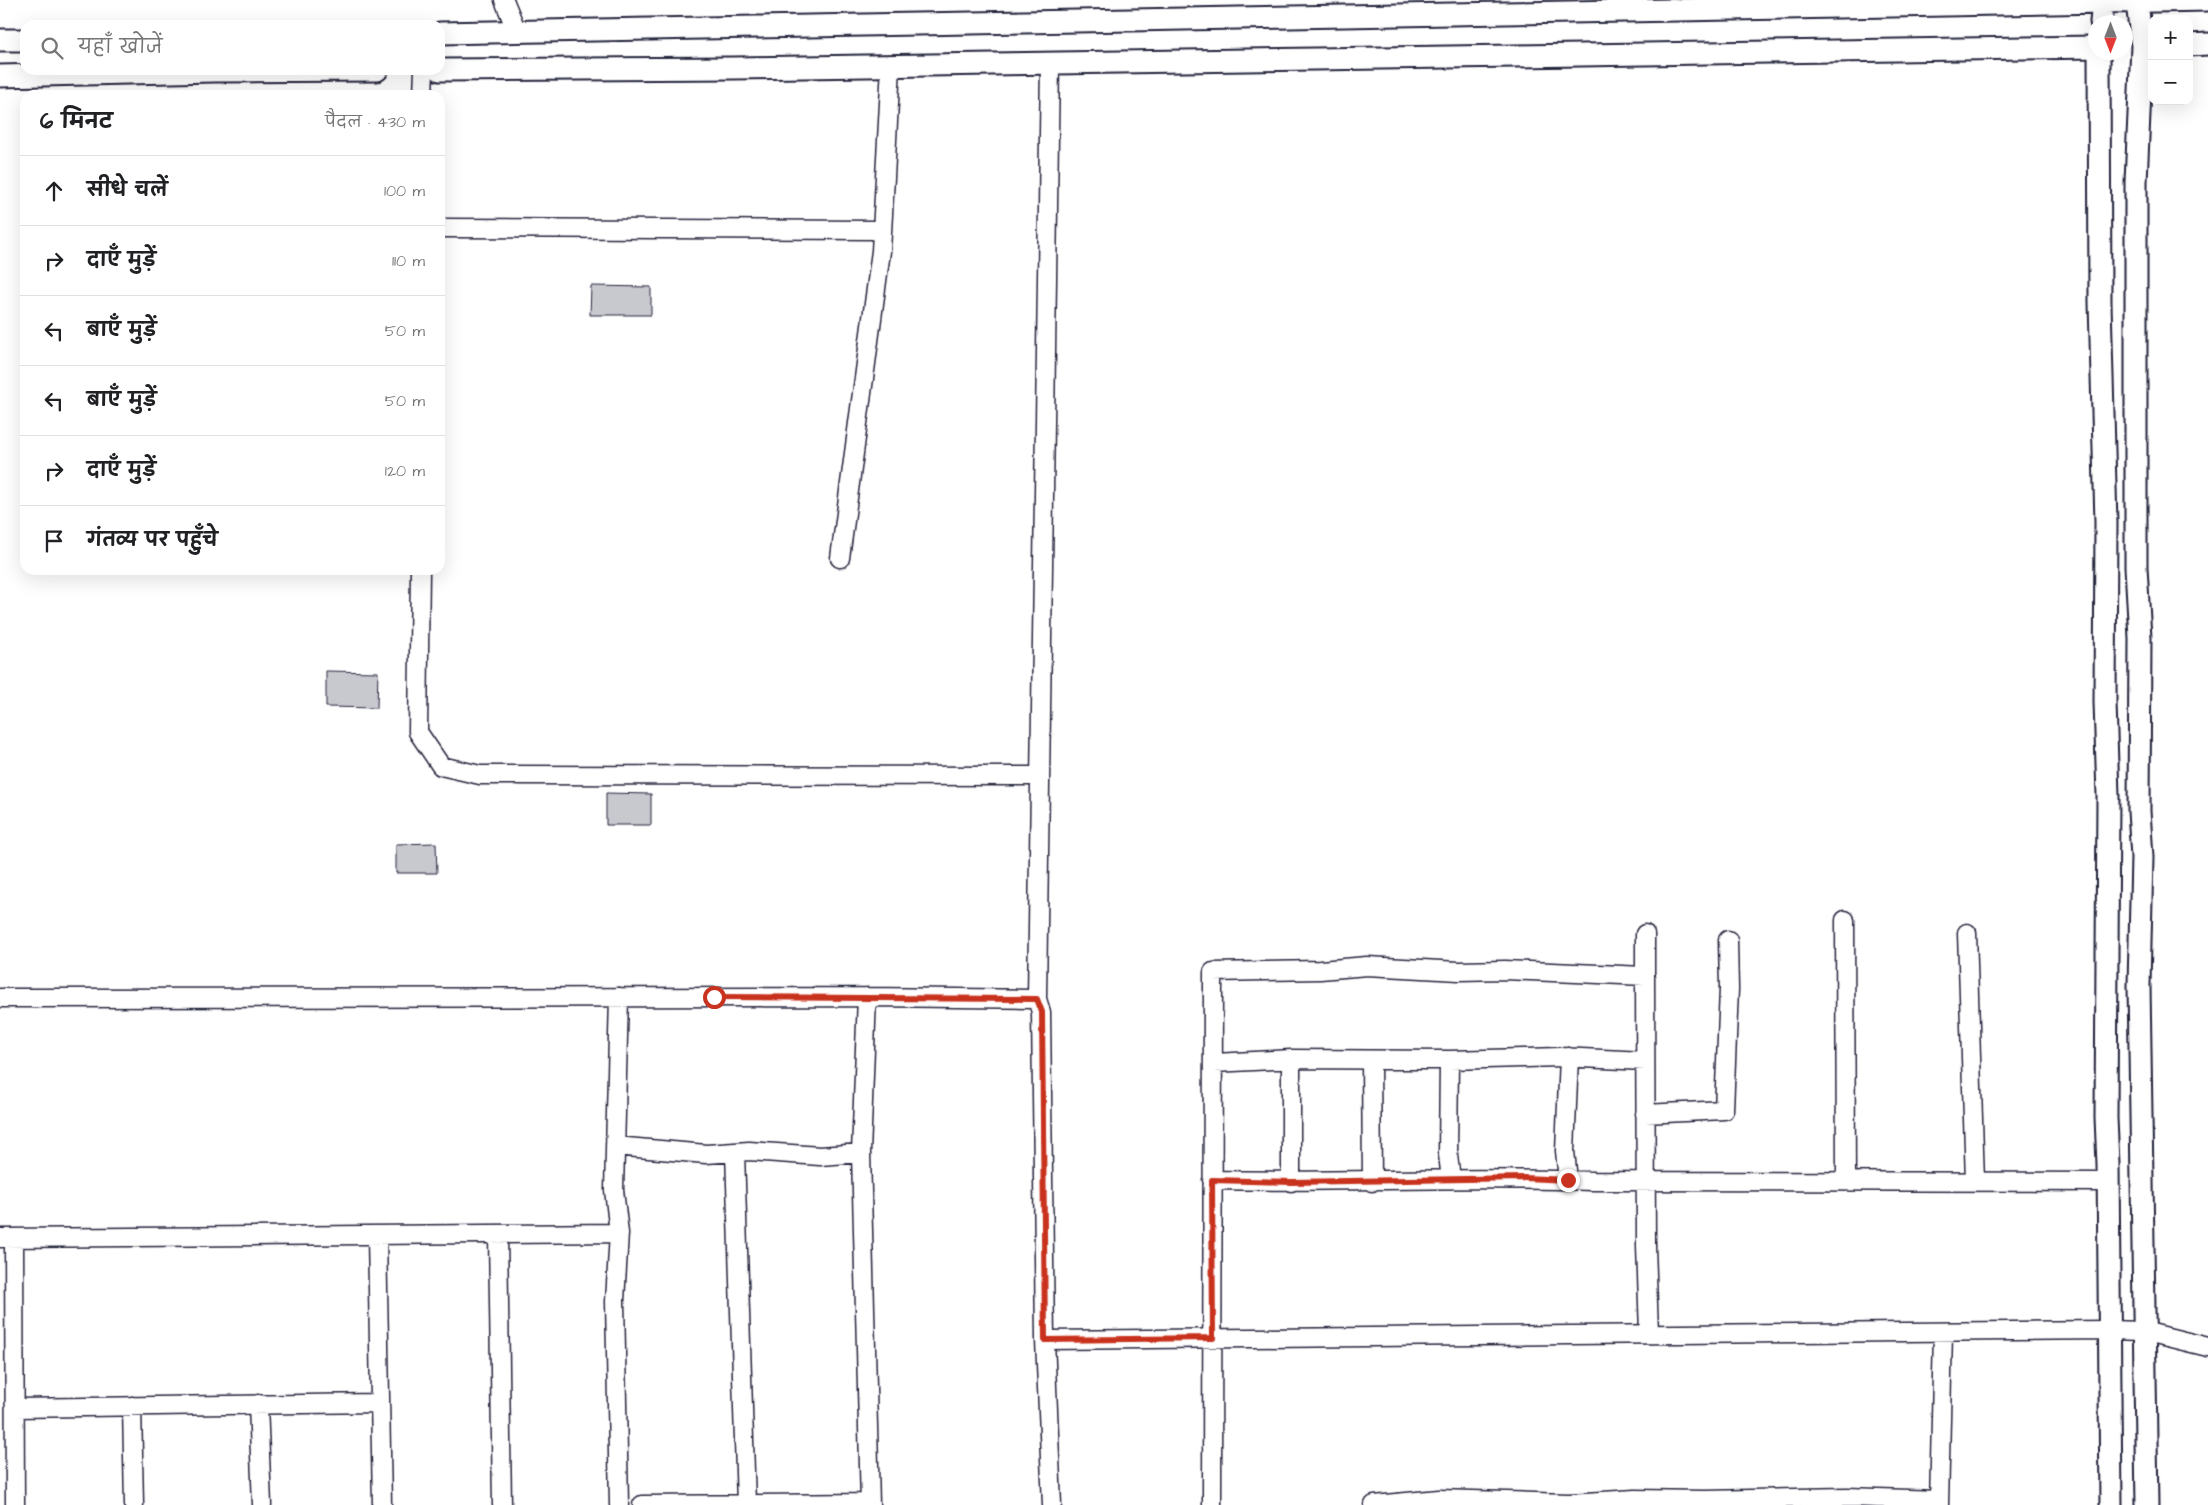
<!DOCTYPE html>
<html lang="hi">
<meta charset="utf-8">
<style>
body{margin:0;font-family:"Architects Daughter","Playpen Sans Deva",sans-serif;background:#f6f6f6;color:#202124}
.controls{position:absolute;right:15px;top:15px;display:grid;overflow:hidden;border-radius:10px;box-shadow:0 5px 20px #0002}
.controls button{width:45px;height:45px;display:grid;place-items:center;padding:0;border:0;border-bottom:1px solid #e0e0e0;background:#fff;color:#202124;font:25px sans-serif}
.compass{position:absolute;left:2088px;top:15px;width:45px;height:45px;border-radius:50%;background:#fff;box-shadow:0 5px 20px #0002;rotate:180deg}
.stop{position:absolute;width:15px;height:15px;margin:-11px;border:4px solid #c8321e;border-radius:50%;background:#fff}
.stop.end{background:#c8321e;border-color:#fff;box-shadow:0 1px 5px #0008}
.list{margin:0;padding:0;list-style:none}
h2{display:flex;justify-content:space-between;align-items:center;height:65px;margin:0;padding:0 20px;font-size:21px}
h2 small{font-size:16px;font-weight:400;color:#757577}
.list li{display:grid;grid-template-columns:32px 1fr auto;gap:15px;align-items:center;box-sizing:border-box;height:70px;padding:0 20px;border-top:1px solid #e0e0e0}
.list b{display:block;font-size:19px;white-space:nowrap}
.list em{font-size:16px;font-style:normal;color:#757577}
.icon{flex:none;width:28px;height:28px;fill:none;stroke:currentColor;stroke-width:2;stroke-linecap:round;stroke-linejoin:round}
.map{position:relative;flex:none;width:2208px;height:1505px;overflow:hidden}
.search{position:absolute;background:#fff;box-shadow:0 5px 20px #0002;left:20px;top:20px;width:425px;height:55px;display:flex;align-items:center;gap:12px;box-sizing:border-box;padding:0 18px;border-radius:15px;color:#757577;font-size:19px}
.panel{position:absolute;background:#fff;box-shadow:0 5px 20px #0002;left:20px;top:90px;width:425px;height:485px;border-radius:15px}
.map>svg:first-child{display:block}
.building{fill:#c8c8cf;stroke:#22223b}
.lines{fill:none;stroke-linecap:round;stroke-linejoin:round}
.minor-casing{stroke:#22223b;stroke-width:21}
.tertiary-casing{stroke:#22223b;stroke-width:25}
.minor{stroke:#fff;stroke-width:18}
.tertiary{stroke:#fff;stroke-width:21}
.route{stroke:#c8321e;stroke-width:6}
</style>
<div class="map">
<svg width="2208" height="1505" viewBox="0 0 2208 1505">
<rect width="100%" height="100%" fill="#fff"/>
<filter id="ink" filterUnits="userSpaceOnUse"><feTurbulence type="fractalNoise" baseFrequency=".02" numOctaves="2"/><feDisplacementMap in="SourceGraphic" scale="10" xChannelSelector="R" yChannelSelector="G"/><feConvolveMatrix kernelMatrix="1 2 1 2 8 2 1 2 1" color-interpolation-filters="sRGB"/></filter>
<g filter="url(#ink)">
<path class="building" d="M591,286L651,287V315H590Z
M326,671L378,672L377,708L326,707Z
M606,793L651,794V825H606Z
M436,843L437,873H396V844Z"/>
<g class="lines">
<g class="minor-casing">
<path id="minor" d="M504,0L517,32
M423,95L424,70
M440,228L882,230
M840,558L881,251L891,66
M420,570L418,732L441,766L480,775L1040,776
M1845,920L1846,1181
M1967,933L1975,1181
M1645,976V934
M619,997L614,1190L619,1233L615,1301L619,1505
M867,997L861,1153L870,1505
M0,998L867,997L1037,999L1041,1012L1045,1340L1052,1505
M1037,999L1050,63
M1291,1059V1182
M1371,1060L1372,1182
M1449,1060L1448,1155L1451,1179
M1214,1063L1291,1059L1449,1060L1560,1057L1645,1061
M1645,1114L1724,1110L1729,989L1728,940
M615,1146L706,1154L749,1151L820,1156L861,1153
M735,1152L746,1504
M1212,1180C1339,1183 1466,1176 1593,1181L2108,1182
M1568,1180L1565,1151L1569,1057
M498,1234L502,1505
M377,1235L382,1505
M0,1238L619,1233
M14,1238L15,1505
M1045,1340L2109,1330L2143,1331L2208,1347
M258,1404L262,1505
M132,1406L134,1505
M15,1408L380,1403
M642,1505L870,1503
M1212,1505L1213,972L1320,970L1367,966L1459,971L1505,970L1645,976L1646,1246L1649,1333
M1374,1505L1439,1499L1569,1503L1635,1499L1705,1500L1847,1497L1939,1500
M1939,1505L1943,1332"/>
</g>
<g class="tertiary-casing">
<path id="tertiary" d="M2137,2L2142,46L2136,182V567L2140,638L2139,811L2142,857L2139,985L2147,1505
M2101,22L2103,2
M440,33L2208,0
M0,40H25
M2189,45L2208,44
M2099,52L2100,303L2106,523L2105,702L2108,796L2106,1118L2108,1164L2111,1505
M440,70L733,68L2096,47
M0,76L214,71L377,70"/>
</g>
<use href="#minor" class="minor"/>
<use href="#tertiary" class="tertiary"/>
</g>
</g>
<g class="lines" filter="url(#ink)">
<path class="route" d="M714,997L1037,999L1042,1012L1045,1340L1213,1338L1212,1180L1291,1182L1524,1178L1568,1180"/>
</g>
</svg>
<div class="controls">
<button>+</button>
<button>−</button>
</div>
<svg class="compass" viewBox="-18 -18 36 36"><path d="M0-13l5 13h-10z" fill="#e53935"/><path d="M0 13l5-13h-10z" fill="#757577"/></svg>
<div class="stop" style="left:714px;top:997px"></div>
<div class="stop end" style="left:1568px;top:1180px"></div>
<div class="search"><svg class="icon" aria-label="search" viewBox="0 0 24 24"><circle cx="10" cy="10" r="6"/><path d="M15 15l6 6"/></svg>यहाँ खोजें</div>
<section class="panel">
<h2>6 मिनट<small>पैदल · 430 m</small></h2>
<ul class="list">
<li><svg class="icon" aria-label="ahead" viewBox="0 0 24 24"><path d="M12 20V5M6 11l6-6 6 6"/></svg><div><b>सीधे चलें</b></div><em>100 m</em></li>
<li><svg class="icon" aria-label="right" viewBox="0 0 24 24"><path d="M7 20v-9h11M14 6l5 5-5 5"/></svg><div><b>दाएँ मुड़ें</b></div><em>110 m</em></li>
<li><svg class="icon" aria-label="left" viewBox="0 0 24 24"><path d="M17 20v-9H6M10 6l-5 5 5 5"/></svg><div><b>बाएँ मुड़ें</b></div><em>50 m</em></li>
<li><svg class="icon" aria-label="left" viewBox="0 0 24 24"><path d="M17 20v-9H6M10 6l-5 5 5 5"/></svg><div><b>बाएँ मुड़ें</b></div><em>50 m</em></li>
<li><svg class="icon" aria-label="right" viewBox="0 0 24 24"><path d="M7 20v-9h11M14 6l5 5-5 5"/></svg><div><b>दाएँ मुड़ें</b></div><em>120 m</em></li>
<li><svg class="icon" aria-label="arrive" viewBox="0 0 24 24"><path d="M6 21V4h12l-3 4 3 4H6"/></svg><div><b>गंतव्य पर पहुँचे</b></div></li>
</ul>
</section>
</div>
